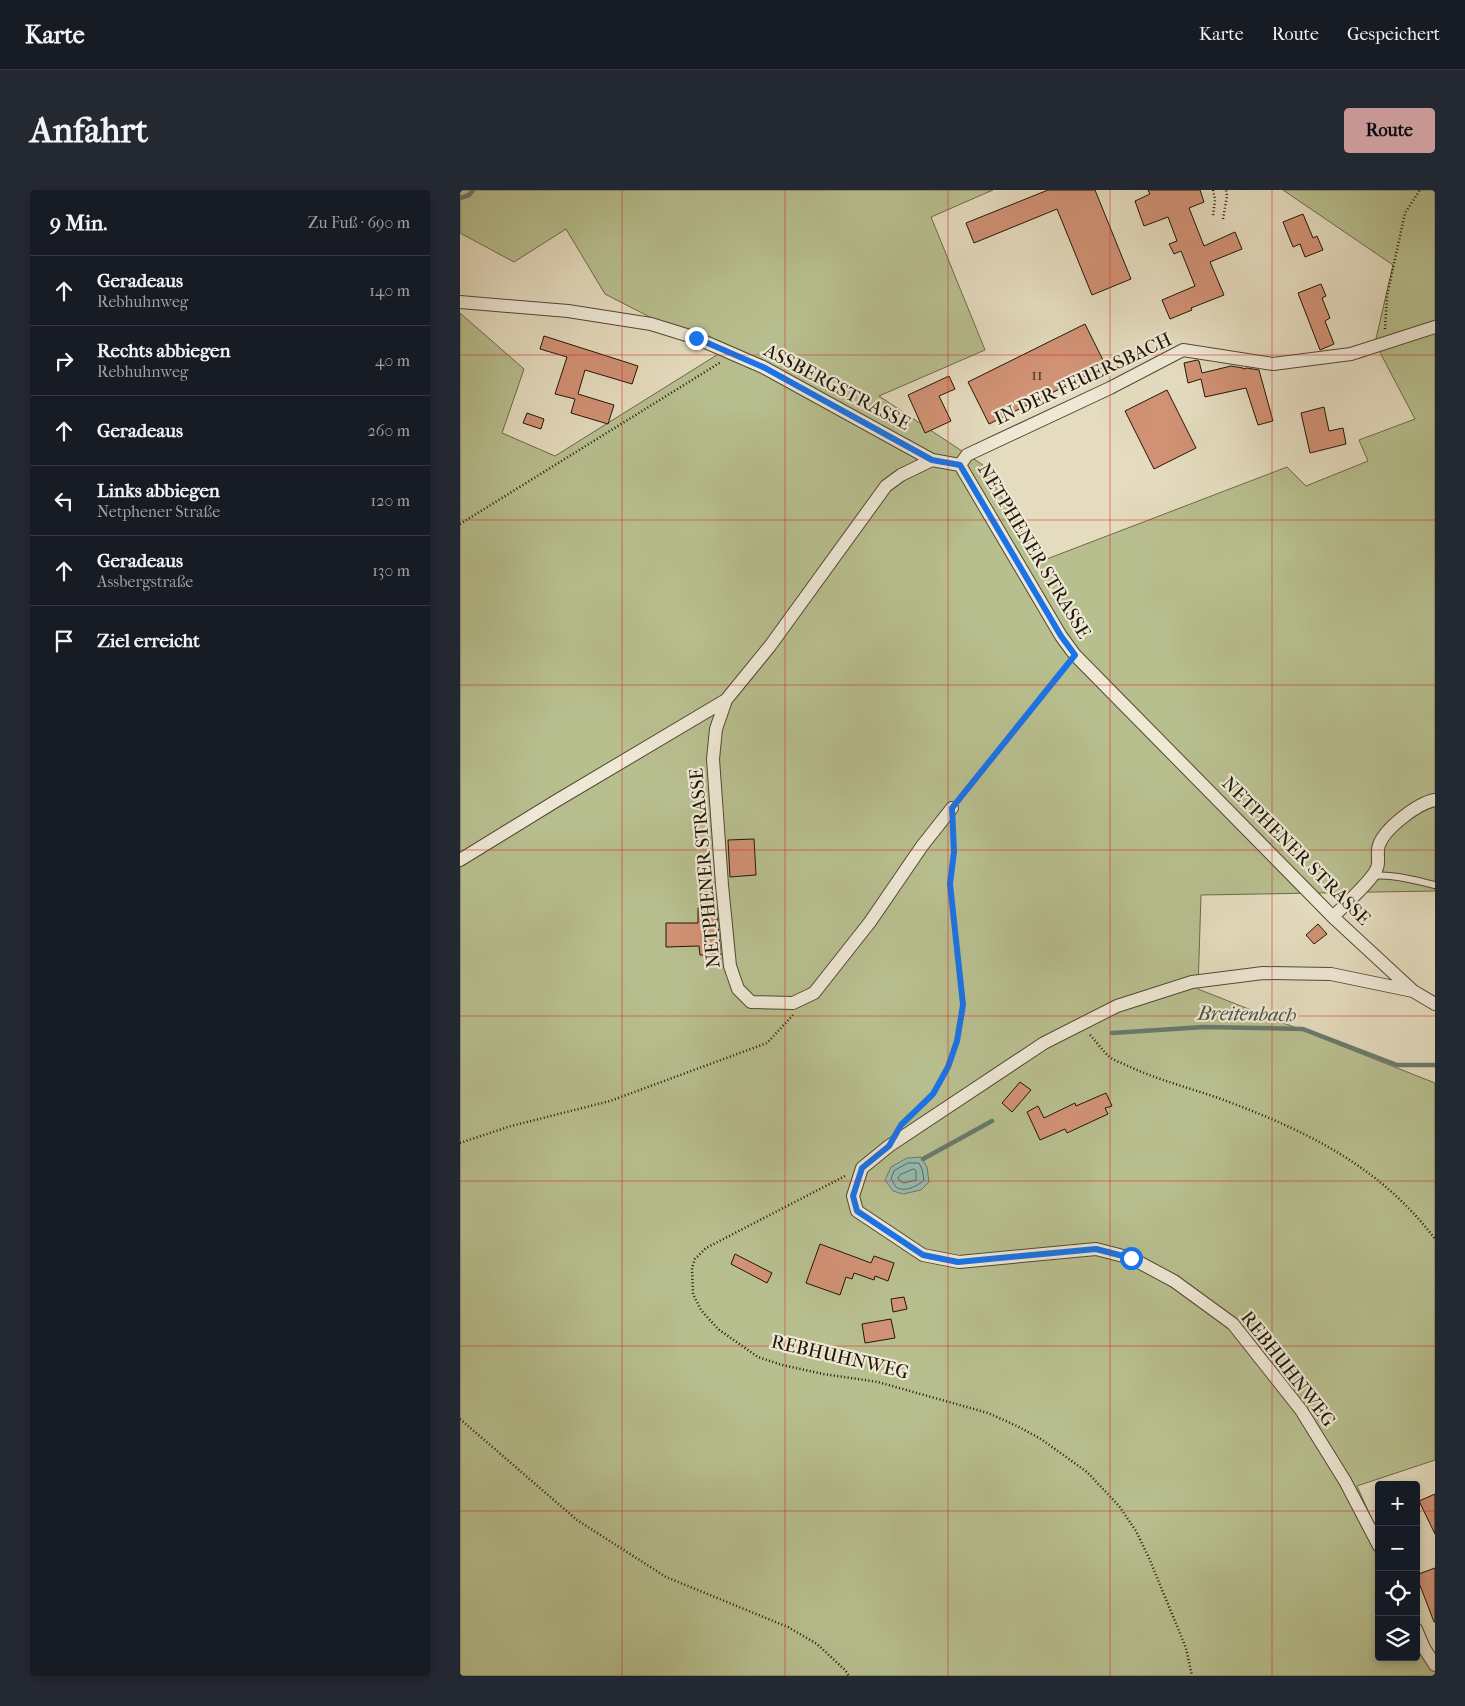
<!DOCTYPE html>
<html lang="de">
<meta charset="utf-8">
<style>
body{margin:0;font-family:"IM FELL French Canon",serif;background:#242831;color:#f1f3f6}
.controls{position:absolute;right:15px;bottom:15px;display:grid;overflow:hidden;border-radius:5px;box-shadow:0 2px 8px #0003}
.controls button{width:45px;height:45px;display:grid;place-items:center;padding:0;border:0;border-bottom:1px solid #363941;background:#171b24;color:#f1f3f6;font:25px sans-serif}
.stop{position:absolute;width:15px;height:15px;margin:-11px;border:4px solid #1a73e8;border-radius:50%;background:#fff}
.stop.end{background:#1a73e8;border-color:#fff;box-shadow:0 1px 5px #0008}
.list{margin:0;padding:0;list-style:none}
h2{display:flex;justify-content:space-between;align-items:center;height:65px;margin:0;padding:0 20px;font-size:21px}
h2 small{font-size:16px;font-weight:400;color:#9ea1a6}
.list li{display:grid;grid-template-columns:32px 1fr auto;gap:15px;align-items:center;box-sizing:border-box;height:70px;padding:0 20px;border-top:1px solid #363941}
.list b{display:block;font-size:19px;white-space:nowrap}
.list p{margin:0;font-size:16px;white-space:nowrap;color:#9ea1a6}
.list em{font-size:16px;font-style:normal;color:#9ea1a6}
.icon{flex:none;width:28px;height:28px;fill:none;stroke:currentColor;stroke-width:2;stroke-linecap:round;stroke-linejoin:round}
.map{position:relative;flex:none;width:975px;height:1486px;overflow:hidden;border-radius:5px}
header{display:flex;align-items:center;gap:30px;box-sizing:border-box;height:70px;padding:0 25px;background:#171b24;border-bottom:1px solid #363941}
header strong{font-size:24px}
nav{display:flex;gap:28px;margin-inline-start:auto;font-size:18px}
.intro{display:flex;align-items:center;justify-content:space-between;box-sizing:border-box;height:120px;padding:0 30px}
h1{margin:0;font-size:35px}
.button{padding:12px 22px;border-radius:5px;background:#c59692;color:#111;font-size:18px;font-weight:700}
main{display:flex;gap:30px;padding:0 30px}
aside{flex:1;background:#171b24;border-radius:5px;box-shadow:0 2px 8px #0003}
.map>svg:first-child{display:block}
.green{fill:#b8bf8f;stroke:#6d6a4b}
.water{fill:#96bcb1;stroke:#687a6d}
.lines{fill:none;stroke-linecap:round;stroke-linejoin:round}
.shore{stroke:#5c695c;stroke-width:1}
.stream{stroke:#687a6d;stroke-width:4.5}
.building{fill:#d19275;stroke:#221607}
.lane-casing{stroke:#534835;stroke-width:8}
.street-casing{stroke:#534835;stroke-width:14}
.path{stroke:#221607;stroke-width:2.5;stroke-dasharray:1 2.5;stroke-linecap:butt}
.lane{stroke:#eee8d5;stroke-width:6}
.street{stroke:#eee8d5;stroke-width:12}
.route{stroke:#1a73e8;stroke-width:6}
.grid{fill:none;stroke:#d62828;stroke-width:1;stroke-opacity:0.55}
.labels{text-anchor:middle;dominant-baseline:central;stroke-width:4.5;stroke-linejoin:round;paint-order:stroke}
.number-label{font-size:16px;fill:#4e3522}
.street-label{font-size:19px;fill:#221607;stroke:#eee8d5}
.water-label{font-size:20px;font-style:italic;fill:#4b5042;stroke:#eee8d5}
</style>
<header>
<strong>Karte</strong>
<nav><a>Karte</a><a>Route</a><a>Gespeichert</a></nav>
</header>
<div class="intro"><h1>Anfahrt</h1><a class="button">Route</a></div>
<main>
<aside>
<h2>9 Min.<small>Zu Fuß · 690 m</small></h2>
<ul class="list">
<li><svg class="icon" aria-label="ahead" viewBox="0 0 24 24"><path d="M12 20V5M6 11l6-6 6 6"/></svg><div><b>Geradeaus</b><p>Rebhuhnweg</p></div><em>140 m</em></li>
<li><svg class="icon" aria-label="right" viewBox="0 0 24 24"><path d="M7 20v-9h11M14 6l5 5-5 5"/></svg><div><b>Rechts abbiegen</b><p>Rebhuhnweg</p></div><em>40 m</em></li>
<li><svg class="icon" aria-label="ahead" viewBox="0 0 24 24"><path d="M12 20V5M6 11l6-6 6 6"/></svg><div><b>Geradeaus</b></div><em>260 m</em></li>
<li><svg class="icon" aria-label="left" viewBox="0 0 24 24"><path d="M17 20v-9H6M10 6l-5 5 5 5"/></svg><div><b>Links abbiegen</b><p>Netphener Straße</p></div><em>120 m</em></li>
<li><svg class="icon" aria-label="ahead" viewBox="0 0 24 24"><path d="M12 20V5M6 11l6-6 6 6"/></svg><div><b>Geradeaus</b><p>Assbergstraße</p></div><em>130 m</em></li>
<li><svg class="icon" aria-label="arrive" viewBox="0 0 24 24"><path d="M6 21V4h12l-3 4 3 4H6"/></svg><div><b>Ziel erreicht</b></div></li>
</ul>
</aside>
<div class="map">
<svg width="975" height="1486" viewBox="0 0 975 1486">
<rect width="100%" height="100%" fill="#e5dcbf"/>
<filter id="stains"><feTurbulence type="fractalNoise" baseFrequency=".004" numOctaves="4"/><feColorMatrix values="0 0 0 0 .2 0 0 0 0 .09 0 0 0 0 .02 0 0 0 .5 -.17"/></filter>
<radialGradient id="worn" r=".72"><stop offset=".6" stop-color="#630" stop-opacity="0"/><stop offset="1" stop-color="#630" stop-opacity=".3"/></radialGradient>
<path class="green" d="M0,0H533L471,27L525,160L419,206L523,275L579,372L827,277L846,296L908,271L899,250L955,229L915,153L933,75L823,0H975V701L741,705L738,799L975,893V1270L897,1296L919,1345V1467H956V1447L975,1481V1486H0V123L64,179L42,243L95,266L260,163L145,104L106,39L54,72L0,43Z"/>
<path class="water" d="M461,967L467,977L469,992L461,1000L443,1004L433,1001L425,990L431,977L447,968Z"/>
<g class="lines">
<path class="shore" d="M448,973H459L462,979L464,990C458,996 444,1003 436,997C435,996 432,990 431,989L434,981Z
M454,979L456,981V990L444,993L440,991L438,988L440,985Z"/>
<path class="stream" d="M0,8L9,5L13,0
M652,843L744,837L843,839L937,875H975
M463,969L532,931"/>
</g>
<path class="building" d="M588,0H635L671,89L632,105L597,19L514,53L506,33Z
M688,0H740L744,12L729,18L744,56L775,42L782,59L750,72L764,105L731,118L732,120L710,129L702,110L735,96L721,61L714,64L709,54L717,51L708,27L684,36L675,11L690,4Z
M843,24L853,48L857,46L863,60L845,67L840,54L833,57L823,32Z
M861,94L866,106L862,108L870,128L865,131L874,154L860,160L838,103Z
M625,134L646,176L529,234L508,192Z
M84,146L178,176L172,194L125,180L118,204L154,215L148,234L111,223L115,209L95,204L107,167L80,159Z
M737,170L739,171L742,183L771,176L783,178V179L787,178L799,180L813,231L798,235L786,198L745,207L741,189L728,193L724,173Z
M489,186L495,199L479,206L491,231L465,243L448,205Z
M707,200L736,258L694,279L665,221Z
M864,217L869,241L883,238L886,254L850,263L841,223Z
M67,223L84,229L81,239L63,233Z
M294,649L296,685L270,687L268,650Z
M256,717L261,765H240L239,756L206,757V733H238V718Z
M858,734L867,744L854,754L846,745Z
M560,892L571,900L552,922L542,913Z
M646,903L652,916L645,918L648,924L607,943L605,939L580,950L567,922L578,916L584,928L615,913L616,916Z
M360,1054L411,1073L414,1066L434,1073L428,1091L415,1086L414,1090L394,1083L392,1089L386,1087L380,1105L346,1093Z
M275,1064L312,1083L307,1093L271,1074Z
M444,1107L447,1119L433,1122L431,1109Z
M431,1129L435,1148L405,1153L402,1134Z
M975,1304V1344L959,1311Z
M975,1378V1432H974L956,1385Z"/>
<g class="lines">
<g class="lane-casing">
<path id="lane" d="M912,686C934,684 954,690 975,695"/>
</g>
<g class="street-casing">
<path id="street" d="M0,112L108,121L191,134L236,148L303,177L472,270
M500,275L507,265L650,198L723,160L813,174L891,164L975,137
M266,510L256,539L253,569L262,695L270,776L278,799L291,812L333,813L354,803L410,732L462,656L492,618
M0,670L96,611L266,510L310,456L426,296L441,285L472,270L500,275L601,446L615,465L873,727L953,801L975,814
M873,727C883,716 913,690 917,678C920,671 916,662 919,655C925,638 958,613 975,610
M919,1356L885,1291L841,1220L773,1134L714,1091L671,1068L636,1059L499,1072L463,1065L397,1021L393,1006L402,978L429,956L584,853L657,816L732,792L803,783L871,784L953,801
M956,1439L964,1458L975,1475"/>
</g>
<path class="path" d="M753,0L755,9L753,26
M763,29L767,6L766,0
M925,139L927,106L945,23L960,0
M0,334L261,172
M499,608L607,474
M630,845C637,852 643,862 651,868C655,871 662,873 668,876C698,890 730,898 761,909C845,940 920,976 975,1049
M455,921L473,904L488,877L497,851L503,815L490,694L494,662L493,639
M0,953L51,936L150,911L307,853L333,825
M385,986L246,1058L235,1069L232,1078L233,1104L241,1120L258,1139L298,1167L322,1175L363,1184L418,1192L528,1223L557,1236L581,1249L627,1282L659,1316L676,1341L689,1368L726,1458L732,1486
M0,1229L117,1330L206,1387L328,1437L357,1454L385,1480L389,1486"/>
<use href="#lane" class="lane"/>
<use href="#street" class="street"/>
</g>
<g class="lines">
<path class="route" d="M236,148L303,177L472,270L500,275L601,446L615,465L492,618L494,662L490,694L503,815L497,851L488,877L473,904L441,935L429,956L402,978L393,1006L397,1021L463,1065L498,1072L636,1059L671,1068"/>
</g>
<path class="grid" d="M162,0V1486M325,0V1486M488,0V1486M650,0V1486M812,0V1486M0,165H975M0,330H975M0,495H975M0,660H975M0,826H975M0,991H975M0,1156H975M0,1321H919M956,1321H975"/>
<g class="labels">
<g class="number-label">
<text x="577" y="184">11</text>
</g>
<g class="street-label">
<text transform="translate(623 189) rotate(-25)">IN DER FEUERSBACH</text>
<text transform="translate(377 197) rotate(28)">ASSBERGSTRASSE</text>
<text transform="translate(574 361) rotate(59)">NETPHENER STRASSE</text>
<text transform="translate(836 661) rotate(45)">NETPHENER STRASSE</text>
<text transform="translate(245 678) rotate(-95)">NETPHENER STRASSE</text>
<text transform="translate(380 1167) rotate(13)">REBHUHNWEG</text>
<text transform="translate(828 1179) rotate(52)">REBHUHNWEG</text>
</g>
<g class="water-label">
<text transform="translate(787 824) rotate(1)">Breitenbach</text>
</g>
</g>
<rect width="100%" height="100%" filter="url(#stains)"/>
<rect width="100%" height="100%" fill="url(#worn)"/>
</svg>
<div class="controls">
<button>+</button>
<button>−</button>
<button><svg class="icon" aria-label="locate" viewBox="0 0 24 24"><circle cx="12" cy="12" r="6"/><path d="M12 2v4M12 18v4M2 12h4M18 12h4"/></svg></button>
<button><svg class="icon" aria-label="layers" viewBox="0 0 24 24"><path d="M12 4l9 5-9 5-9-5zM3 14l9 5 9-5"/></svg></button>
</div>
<div class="stop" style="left:671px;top:1068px"></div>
<div class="stop end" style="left:236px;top:148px"></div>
</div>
</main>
